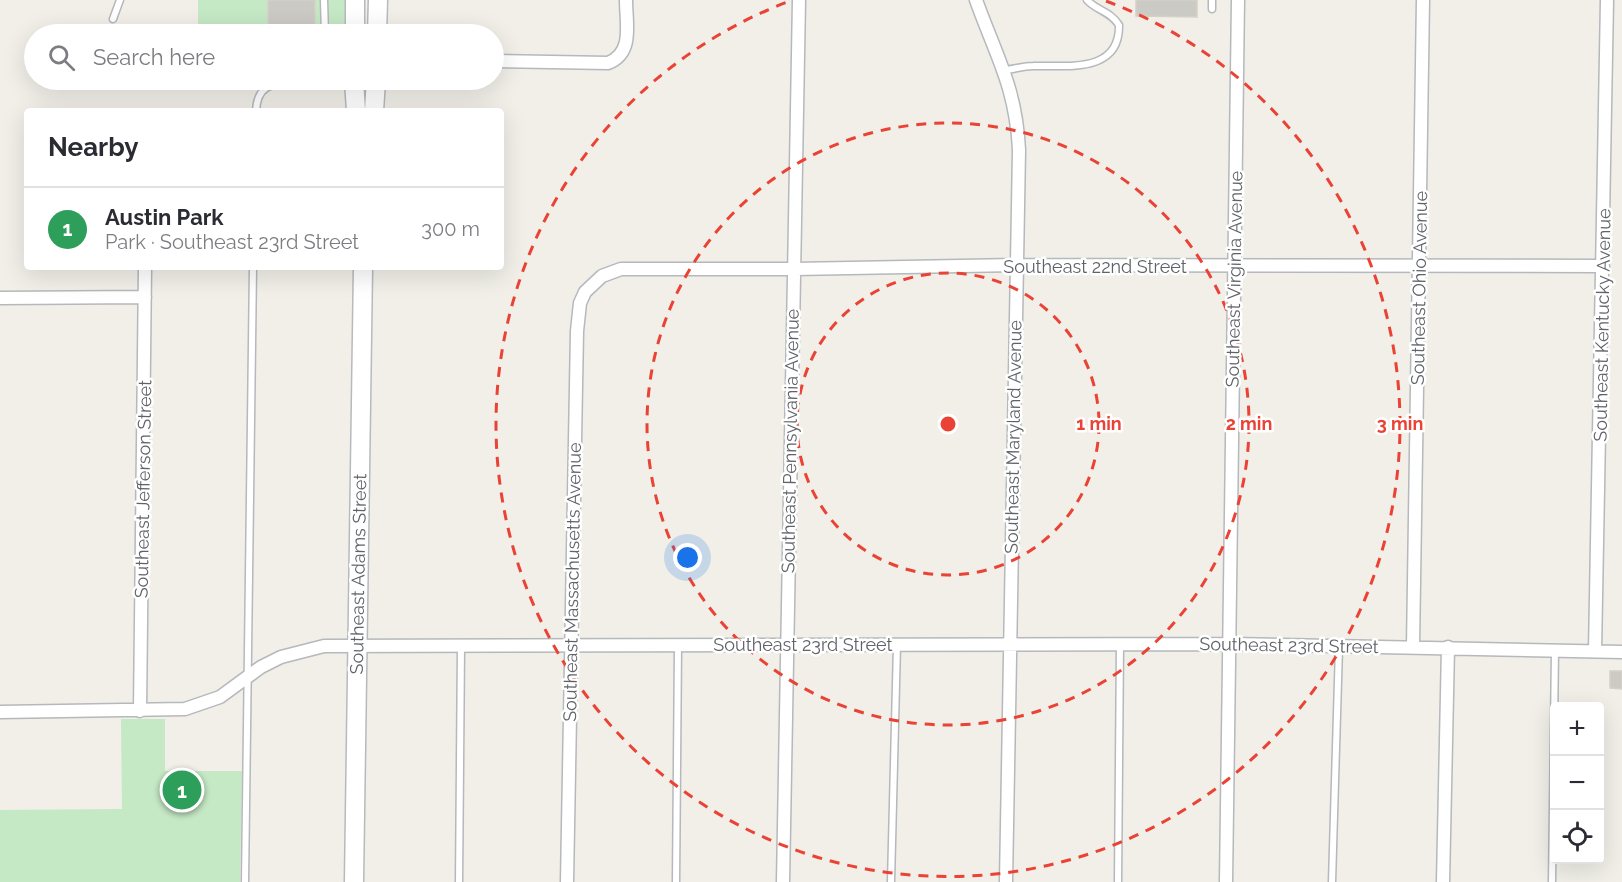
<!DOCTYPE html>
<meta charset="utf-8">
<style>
body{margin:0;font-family:Raleway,sans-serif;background:#f7f7f7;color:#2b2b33}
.controls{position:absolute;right:18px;bottom:18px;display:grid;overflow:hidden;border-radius:6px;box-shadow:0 6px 24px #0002}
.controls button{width:54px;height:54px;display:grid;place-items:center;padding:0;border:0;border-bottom:2px solid #e1e1e2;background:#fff;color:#2b2b33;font:30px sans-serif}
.you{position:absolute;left:688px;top:558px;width:21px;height:21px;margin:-15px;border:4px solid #fff;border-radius:50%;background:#1a73e8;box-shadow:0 0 0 9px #1a73e833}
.badge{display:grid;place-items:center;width:39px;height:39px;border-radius:50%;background:#ea580c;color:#fff;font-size:20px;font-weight:700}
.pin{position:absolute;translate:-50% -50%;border:3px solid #fff;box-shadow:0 2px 6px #0006}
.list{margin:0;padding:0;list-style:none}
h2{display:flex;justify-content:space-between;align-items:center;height:78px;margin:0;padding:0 24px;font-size:26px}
h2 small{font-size:20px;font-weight:400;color:#7c7c81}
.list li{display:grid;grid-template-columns:39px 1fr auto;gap:18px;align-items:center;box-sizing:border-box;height:84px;padding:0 24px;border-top:2px solid #e1e1e2}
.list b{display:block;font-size:22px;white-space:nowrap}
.list p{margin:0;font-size:20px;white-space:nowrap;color:#7c7c81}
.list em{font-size:20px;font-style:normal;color:#7c7c81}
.icon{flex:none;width:33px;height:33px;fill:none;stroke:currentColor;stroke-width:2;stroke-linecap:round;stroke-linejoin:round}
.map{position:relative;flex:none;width:1622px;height:882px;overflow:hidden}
.search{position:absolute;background:#fff;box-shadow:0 6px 24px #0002;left:24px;top:24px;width:480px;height:66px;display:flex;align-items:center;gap:15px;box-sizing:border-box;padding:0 21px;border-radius:33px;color:#7c7c81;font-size:22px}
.panel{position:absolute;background:#fff;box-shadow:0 6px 24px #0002;left:24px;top:108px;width:480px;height:162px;border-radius:6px}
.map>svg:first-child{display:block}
.green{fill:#c5e8c5}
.building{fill:#cccac5;stroke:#d6d1c6;stroke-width:1.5}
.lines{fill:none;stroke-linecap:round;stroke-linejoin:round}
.lane-casing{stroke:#b5b8bc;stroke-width:9}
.street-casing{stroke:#b5b8bc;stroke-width:15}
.secondary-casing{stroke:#b6babf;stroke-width:21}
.lane{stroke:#fff;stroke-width:6}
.street{stroke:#fff;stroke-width:12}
.secondary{stroke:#fff;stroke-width:18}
.ring{fill:none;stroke:#ea4335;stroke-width:3;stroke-dasharray:10 8}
.labels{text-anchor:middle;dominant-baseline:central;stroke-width:5;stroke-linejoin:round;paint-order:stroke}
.street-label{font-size:18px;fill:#5f6368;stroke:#fff}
.centre{fill:#ea4335;stroke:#fff;stroke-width:3}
.ring-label{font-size:18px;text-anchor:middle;font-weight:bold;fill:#ea4335;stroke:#fff;stroke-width:5;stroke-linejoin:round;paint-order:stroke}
</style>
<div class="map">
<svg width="1622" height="882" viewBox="0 0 1622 882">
<rect width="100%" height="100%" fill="#f1efe8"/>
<path class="green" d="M198,0H347L346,34H198Z
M198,80H342C322,95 282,70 259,89L198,87Z
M121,719H165V771H242L240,882H0V810L122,809Z"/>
<path class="building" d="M268,0H315V34H268Z
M1136,0H1197V17L1136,16Z
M1610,671H1622V689L1610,688Z"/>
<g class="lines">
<g class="lane-casing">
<path id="lane" d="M324,0L325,34
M1212,9V0
M113,19L120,0
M1005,70C1014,69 1024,66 1033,66C1067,65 1120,74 1119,25C1110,11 1097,11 1087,0
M256,111C258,72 289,90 314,80
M245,882L253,267
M459,882L461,646
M676,882L678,646
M891,882L897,645
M1118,882L1120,644
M1332,882L1339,647
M1552,882L1555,649"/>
</g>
<g class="street-casing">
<path id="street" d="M976,0C996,56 1016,87 1019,150L1006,882
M494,61L608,63C634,53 626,24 626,0
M0,298L145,297
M1413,647L1423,0
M1595,651L1607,0
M140,711L145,267
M0,712L185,709L220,697L261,667L281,657L324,646L1229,644L1622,652
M567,882L577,331L580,303L585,292L602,276L621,269H794L1016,265L1603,266
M783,882L799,0
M1226,882L1238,0
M1443,882L1448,647"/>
</g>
<g class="secondary-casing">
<path id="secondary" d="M355,34V0
M377,34L378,0
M354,80L356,111
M374,111L376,80
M354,882L363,267"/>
</g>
<use href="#lane" class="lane"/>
<use href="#street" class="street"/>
<use href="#secondary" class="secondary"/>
</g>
<g class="ring">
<circle cx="948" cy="424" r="151"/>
<circle cx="948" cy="424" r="301"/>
<path d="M1106 1A452 452 0 1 1 790 1"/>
</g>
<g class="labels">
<g class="street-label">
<text x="1095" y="266">Southeast 22nd Street</text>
<text transform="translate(1234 279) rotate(-89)">Southeast Virginia Avenue</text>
<text transform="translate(1419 288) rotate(-89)">Southeast Ohio Avenue</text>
<text transform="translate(1602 325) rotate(-89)">Southeast Kentucky Avenue</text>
<text transform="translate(1013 437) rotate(-89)">Southeast Maryland Avenue</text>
<text transform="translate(790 441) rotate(-89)">Southeast Pennsylvania Avenue</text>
<text transform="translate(143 489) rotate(-89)">Southeast Jefferson Street</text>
<text transform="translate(358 574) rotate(-89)">Southeast Adams Street</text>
<text transform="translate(572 582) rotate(-89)">Southeast Massachusetts Avenue</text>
<text x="803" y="644">Southeast 23rd Street</text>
<text transform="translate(1289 645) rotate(1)">Southeast 23rd Street</text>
</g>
</g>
<circle cx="948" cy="424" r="9" class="centre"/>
<g class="ring-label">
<text x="1099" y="430">1 min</text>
<text x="1249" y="430">2 min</text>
<text x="1400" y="430">3 min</text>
</g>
</svg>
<div class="controls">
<button>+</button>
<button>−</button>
<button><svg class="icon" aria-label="locate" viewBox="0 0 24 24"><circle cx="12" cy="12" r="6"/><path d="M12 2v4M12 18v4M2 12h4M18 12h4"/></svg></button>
</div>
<div class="you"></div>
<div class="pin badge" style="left:182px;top:790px;background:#2e9e5b">1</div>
<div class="search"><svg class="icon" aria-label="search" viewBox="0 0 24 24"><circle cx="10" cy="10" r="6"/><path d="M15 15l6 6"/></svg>Search here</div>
<section class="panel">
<h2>Nearby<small></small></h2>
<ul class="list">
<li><span class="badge" style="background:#2e9e5b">1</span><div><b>Austin Park</b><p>Park · Southeast 23rd Street</p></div><em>300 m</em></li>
</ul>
</section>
</div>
